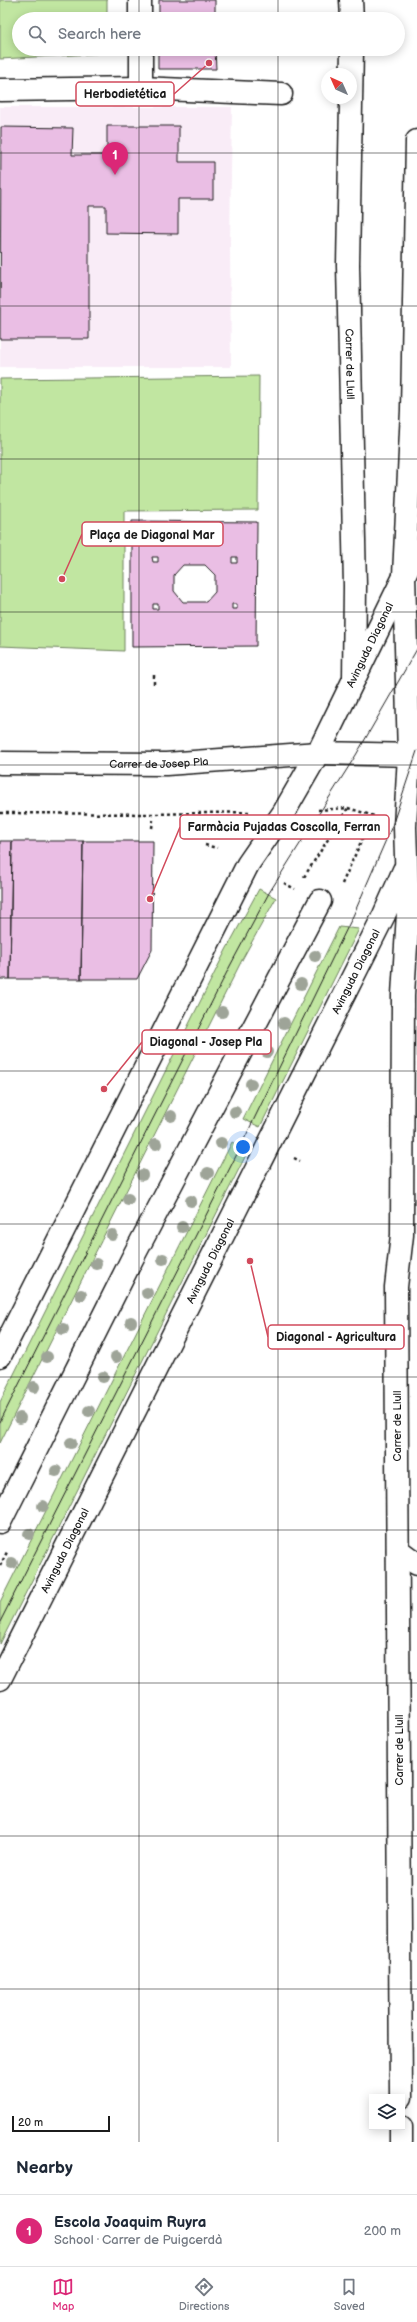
<!DOCTYPE html>
<meta charset="utf-8">
<style>
body{margin:0;font-family:"Balsamiq Sans",sans-serif;background:#f6f6f7;color:#1f2937}
.controls{position:absolute;right:12px;bottom:12px;display:grid;overflow:hidden;border-radius:0px;box-shadow:0 2px 10px #0003}
.controls button{width:36px;height:36px;display:grid;place-items:center;padding:0;border:0;border-bottom:1px solid #e0e1e3;background:#fff;color:#1f2937;font:20px sans-serif}
.compass{position:absolute;left:321px;top:68px;width:36px;height:36px;border-radius:50%;background:#fff;box-shadow:0 2px 10px #0003;rotate:315deg}
.scale{position:absolute;left:12px;bottom:10px;width:98px;box-sizing:border-box;padding-left:4px;border:2px solid #1c1c1c;border-top:0;font-size:11px;line-height:14px;white-space:nowrap;color:#1c1c1c;-webkit-text-stroke:3px #fff;paint-order:stroke}
.you{position:absolute;left:243px;top:1147px;width:14px;height:14px;margin:-10px;border:3px solid #fff;border-radius:50%;background:#1a73e8;box-shadow:0 0 0 6px #1a73e833}
.badge{display:grid;place-items:center;width:26px;height:26px;border-radius:50%;background:#db2777;color:#fff;font-size:13px;font-weight:700}
.pin{position:absolute;translate:-50% -33px;filter:drop-shadow(0 1px 2px #0008)}
.pin::after{content:'';position:absolute;top:21px;width:14px;height:12px;background:inherit;clip-path:polygon(0 0,100% 0,50% 100%)}
.list{margin:0;padding:0;list-style:none}
h2{display:flex;justify-content:space-between;align-items:center;height:52px;margin:0;padding:0 16px;font-size:17px}
h2 small{font-size:13px;font-weight:400;color:#747a83}
.list li{display:grid;grid-template-columns:26px 1fr auto;gap:12px;align-items:center;box-sizing:border-box;height:72px;padding:0 16px;border-top:1px solid #e0e1e3}
.list b{display:block;font-size:15px;white-space:nowrap}
.list p{margin:0;font-size:13px;white-space:nowrap;color:#747a83}
.list em{font-size:13px;font-style:normal;color:#747a83}
.icon{flex:none;width:22px;height:22px;fill:none;stroke:currentColor;stroke-width:2;stroke-linecap:round;stroke-linejoin:round}
.map{position:relative;flex:none;width:417px;height:2142px;overflow:hidden}
.search{position:absolute;background:#fff;box-shadow:0 2px 10px #0003;left:12px;right:12px;top:12px;height:44px;display:flex;align-items:center;gap:10px;box-sizing:border-box;padding:0 14px;border-radius:22px;color:#747a83;font-size:15px}
.sheet{height:124px;background:#fff}
nav{display:flex;justify-content:space-around;align-items:center;box-sizing:border-box;height:56px;border-top:1px solid #e0e1e3;background:#fff;font-size:11px;color:#747a83}
nav a{display:grid;justify-items:center;gap:2px}
nav .on{color:#db2777}
.map>svg:first-child{display:block}
.built{fill:#f9ecf7}
.green{fill:#c1e6a1;stroke:#6e815e}
.building{fill:#eabee4;stroke:#1c1c1c;fill-rule:evenodd}
.lines{fill:none;stroke-linecap:round;stroke-linejoin:round}
.minor-casing{stroke:#1c1c1c;stroke-width:25}
.major-casing{stroke:#1c1c1c;stroke-width:25}
.path{stroke:#1c1c1c;stroke-width:2.5;stroke-dasharray:3 3;stroke-linecap:butt}
.minor{stroke:#fff;stroke-width:22}
.major{stroke:#fff;stroke-width:22}
.tram{stroke:#1c1c1c;stroke-width:1}
.tree{fill:#9ea498}
.grid{fill:none;stroke:#1c1c1c;stroke-width:1;stroke-opacity:0.55}
.labels{text-anchor:middle;dominant-baseline:central;stroke-width:3.5;stroke-linejoin:round;paint-order:stroke}
.street-label{font-size:11px;fill:#1c1c1c;stroke:#fff}
.leader{fill:none;stroke:#d1495b;stroke-width:1.5}
.callout-dot{fill:#d1495b;stroke:#fff;stroke-width:1.5}
.callout{fill:#fff;stroke:#d1495b;stroke-width:1.5}
.callout-label{font-size:12px;text-anchor:middle;font-weight:bold;fill:#1c1c1c}
</style>
<div class="map">
<svg width="417" height="2142" viewBox="0 0 417 2142">
<rect width="100%" height="100%" fill="#fff"/>
<filter id="ink" filterUnits="userSpaceOnUse"><feTurbulence type="fractalNoise" baseFrequency=".025" numOctaves="2"/><feDisplacementMap in="SourceGraphic" scale="8" xChannelSelector="R" yChannelSelector="G"/><feConvolveMatrix kernelMatrix="1 2 1 2 8 2 1 2 1" color-interpolation-filters="sRGB"/></filter>
<g filter="url(#ink)">
<path class="built" d="M0,107H232L230,243L231,367H0Z"/>
<path class="green" d="M0,0H107V19H19V49H108V53L0,59Z
M259,376L258,510L124,511V651L0,646V379Z
M259,889L276,898L243,958L0,1443V1402L226,950Z
M339,927L359,929L260,1127L243,1119Z
M232,1142L248,1151L0,1644V1602Z"/>
<path class="building" d="M159,0H215V19H159Z
M158,49H215L216,69H158Z
M107,126H179V162H213V199H178V234L106,233V206H89V339H0L1,127L73,128L72,155H107Z
M132,521L257,522L256,646L132,647ZM152,557H158V562H153ZM232,557H237V563H232ZM183,565H205L215,575V592L206,602H183L174,591V575ZM153,604H158V609H153ZM232,604H237V609H232Z
M0,841H12L10,979H0Z
M12,841H83L81,979H10Z
M83,841H153L152,950L137,979H81Z"/>
<g class="lines">
<g class="minor-casing">
<g id="minor">
<path d="M140,0V19"/>
<path d="M351,0L352,19"/>
<path d="M141,49V88"/>
<path id="s1" d="M352,49L348,265L355,586L354,679"/>
<path d="M0,90L141,88L281,94"/>
<path id="s2" d="M0,763L166,764L318,753"/>
<path d="M0,1356L248,864L284,812L318,753"/>
<path d="M0,1522L132,1259L320,901"/>
<path d="M398,1550L417,1564"/>
<path id="s3" d="M0,1679L384,915L404,870"/>
<path d="M401,2097L396,1287L402,1235L403,995L408,913L405,827L409,755L404,575L412,410L417,141"/>
<path d="M401,2142V2127"/>
</g>
</g>
<g class="major-casing">
<path id="major" d="M417,550L318,753L417,755"/>
</g>
<path class="path" d="M154,684V675
M318,810L348,808L374,816
M0,813L153,814L249,812
M152,828L153,820
M205,845L217,848
M304,877L348,808
M284,883L295,889
M342,884L373,815
M294,1158L300,1161
M0,1566L8,1550"/>
<use href="#minor" class="minor"/>
<use href="#major" class="major"/>
<path class="tram" d="M0,1422L230,966L269,893L356,755L417,649
M0,1622L237,1154L353,916L392,826L417,751"/>
</g>
<g class="tree">
<circle cx="315" cy="956" r="6"/>
<circle cx="301" cy="984" r="6"/>
<circle cx="222" cy="1012" r="6"/>
<circle cx="284" cy="1023" r="6"/>
<circle cx="267" cy="1052" r="6"/>
<circle cx="251" cy="1084" r="6"/>
<circle cx="235" cy="1112" r="6"/>
<circle cx="171" cy="1116" r="6"/>
<circle cx="221" cy="1143" r="6"/>
<circle cx="156" cy="1144" r="6"/>
<circle cx="208" cy="1173" r="6"/>
<circle cx="142" cy="1175" r="6"/>
<circle cx="128" cy="1199" r="6"/>
<circle cx="191" cy="1201" r="6"/>
<circle cx="182" cy="1227" r="6"/>
<circle cx="112" cy="1235" r="6"/>
<circle cx="163" cy="1259" r="6"/>
<circle cx="96" cy="1264" r="6"/>
<circle cx="147" cy="1293" r="6"/>
<circle cx="81" cy="1295" r="6"/>
<circle cx="131" cy="1322" r="6"/>
<circle cx="63" cy="1329" r="6"/>
<circle cx="47" cy="1357" r="6"/>
<circle cx="116" cy="1357" r="6"/>
<circle cx="103" cy="1377" r="6"/>
<circle cx="34" cy="1387" r="6"/>
<circle cx="89" cy="1411" r="6"/>
<circle cx="20" cy="1418" r="6"/>
<circle cx="71" cy="1443" r="6"/>
<circle cx="56" cy="1471" r="6"/>
<circle cx="43" cy="1506" r="6"/>
<circle cx="29" cy="1534" r="6"/>
<circle cx="12" cy="1563" r="6"/>
</g>
</g>
<path class="grid" d="M139,0V19M278,0V19M139,49V2142M278,49V2142M0,153H417M0,306H417M0,459H417M0,612H417M0,765H417M0,918H417M0,1071H417M0,1224H417M0,1377H417M0,1530H417M0,1683H417M0,1836H417M0,1989H417"/>
<g class="labels">
<g class="street-label">
<text stroke="none"><textPath href="#s1" startOffset="315">Carrer de Llull</textPath></text>
<text transform="translate(370 645) rotate(-64)">Avinguda Diagonal</text>
<text stroke="none"><textPath href="#s2" startOffset="159">Carrer de Josep Pla</textPath></text>
<text stroke="none"><textPath href="#s3" startOffset="792">Avinguda Diagonal</textPath></text>
<text stroke="none"><textPath href="#s3" startOffset="468">Avinguda Diagonal</textPath></text>
<text transform="translate(397 1426) rotate(-90)">Carrer de Llull</text>
<text stroke="none"><textPath href="#s3" startOffset="144">Avinguda Diagonal</textPath></text>
<text transform="translate(399 1750) rotate(-90)">Carrer de Llull</text>
</g>
</g>
<path class="leader" d="M209 63L174 94M62 579L82 534M150 899L180 827M104 1089L142 1042M250 1261L268 1337"/>
<g class="callout-dot">
<circle cx="209" cy="63" r="4"/>
<circle cx="62" cy="579" r="4"/>
<circle cx="150" cy="899" r="4"/>
<circle cx="104" cy="1089" r="4"/>
<circle cx="250" cy="1261" r="4"/>
</g>
<g class="callout">
<rect x="76" y="82" width="98" height="24" rx="4"/>
<rect x="82" y="522" width="141" height="24" rx="4"/>
<rect x="180" y="815" width="209" height="24" rx="4"/>
<rect x="142" y="1030" width="129" height="24" rx="4"/>
<rect x="268" y="1325" width="136" height="24" rx="4"/>
</g>
<g class="callout-label">
<text x="125" y="98">Herbodietética</text>
<text x="152" y="539">Plaça de Diagonal Mar</text>
<text x="284" y="831">Farmàcia Pujadas Coscolla, Ferran</text>
<text x="206" y="1046">Diagonal - Josep Pla</text>
<text x="336" y="1341">Diagonal - Agricultura</text>
</g>
</svg>
<div class="controls">
<button><svg class="icon" aria-label="layers" viewBox="0 0 24 24"><path d="M12 4l9 5-9 5-9-5zM3 14l9 5 9-5"/></svg></button>
</div>
<svg class="compass" viewBox="-18 -18 36 36"><path d="M0-13l5 13h-10z" fill="#e53935"/><path d="M0 13l5-13h-10z" fill="#747a83"/></svg>
<div class="scale">20 m</div>
<div class="you"></div>
<div class="pin badge" style="left:115px;top:175px">1</div>
<div class="search"><svg class="icon" aria-label="search" viewBox="0 0 24 24"><circle cx="10" cy="10" r="6"/><path d="M15 15l6 6"/></svg>Search here</div>
</div>
<section class="sheet">
<h2>Nearby<small></small></h2>
<ul class="list">
<li><span class="badge">1</span><div><b>Escola Joaquim Ruyra</b><p>School · Carrer de Puigcerdà</p></div><em>200 m</em></li>
</ul>
</section>
<nav>
<a class="on"><svg class="icon" aria-label="map" viewBox="0 0 24 24"><path d="M3 6l6-2 6 2 6-2v14l-6 2-6-2-6 2zM9 4v14M15 6v14"/></svg>Map</a>
<a><svg class="icon" aria-label="directions" viewBox="0 0 24 24"><path d="M12 3l9 9-9 9-9-9zM9 14v-3h6M13 9l2 2-2 2"/></svg>Directions</a>
<a><svg class="icon" aria-label="saved" viewBox="0 0 24 24"><path d="M7 4h10v16l-5-4-5 4z"/></svg>Saved</a>
</nav>
